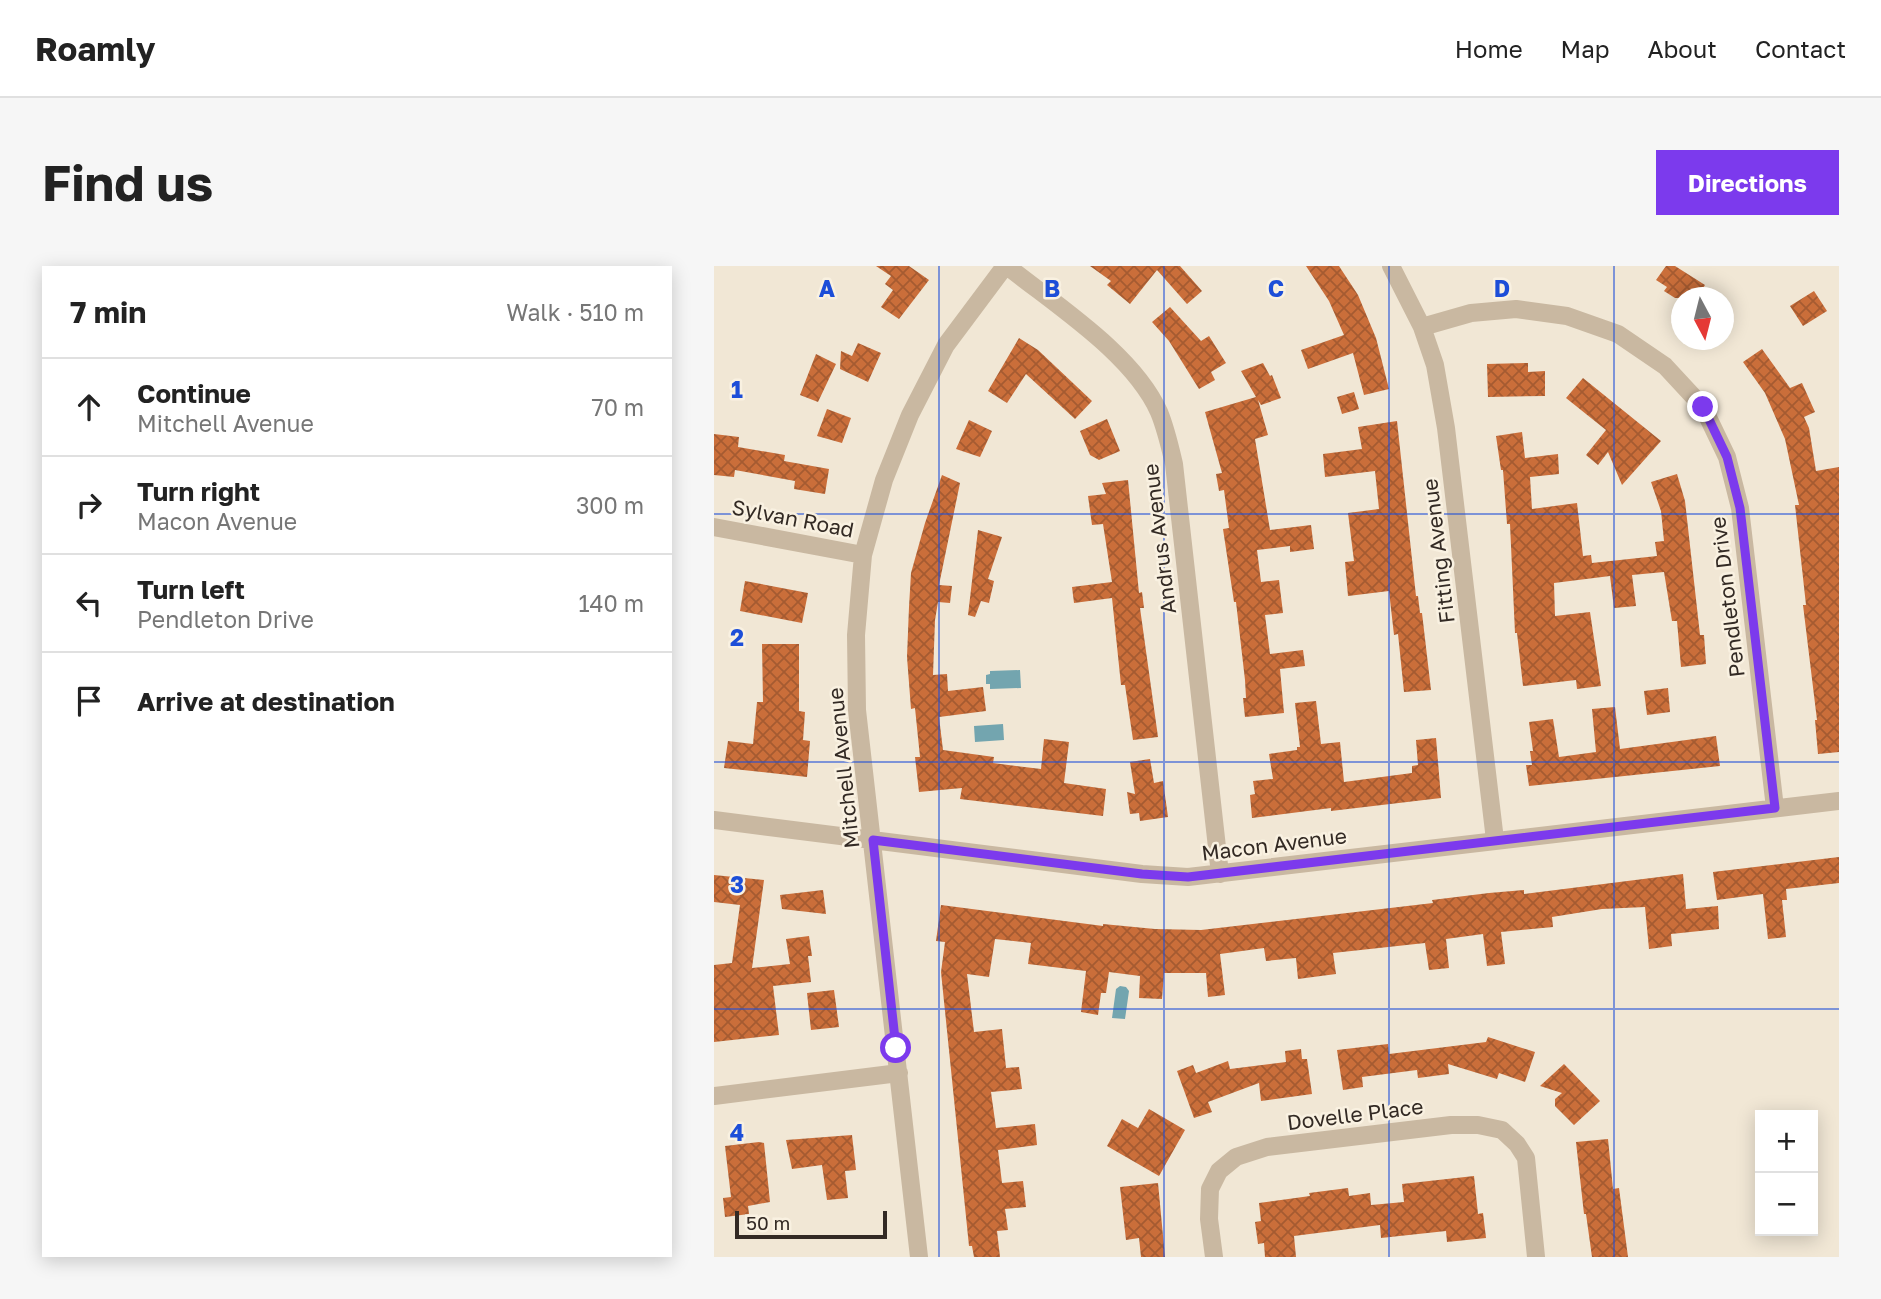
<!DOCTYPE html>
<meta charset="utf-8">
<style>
body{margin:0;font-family:"Golos Text",sans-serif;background:#f6f6f6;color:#222}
.controls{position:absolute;right:21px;bottom:21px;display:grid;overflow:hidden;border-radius:0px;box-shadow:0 4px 18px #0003}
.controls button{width:63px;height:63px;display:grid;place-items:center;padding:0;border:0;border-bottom:2px solid #e0e0e0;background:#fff;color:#222;font:35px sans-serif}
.compass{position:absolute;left:957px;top:21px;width:63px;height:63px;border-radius:50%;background:#fff;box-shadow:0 4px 18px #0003;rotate:173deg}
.scale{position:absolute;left:21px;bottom:18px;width:152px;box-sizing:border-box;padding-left:7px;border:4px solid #332a24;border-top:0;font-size:19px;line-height:24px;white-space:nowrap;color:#332a24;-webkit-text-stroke:5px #f9f1e1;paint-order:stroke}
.stop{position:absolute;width:21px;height:21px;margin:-16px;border:5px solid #7c3aed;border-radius:50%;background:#fff}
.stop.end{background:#7c3aed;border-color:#fff;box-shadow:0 2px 7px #0008}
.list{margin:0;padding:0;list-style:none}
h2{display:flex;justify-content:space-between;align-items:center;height:91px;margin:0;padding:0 28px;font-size:30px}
h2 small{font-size:23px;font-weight:400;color:#767676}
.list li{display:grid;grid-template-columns:46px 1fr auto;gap:21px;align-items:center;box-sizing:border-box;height:98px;padding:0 28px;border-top:2px solid #e0e0e0}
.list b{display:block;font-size:26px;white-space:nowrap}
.list p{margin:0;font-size:23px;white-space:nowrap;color:#767676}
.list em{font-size:23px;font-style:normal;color:#767676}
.icon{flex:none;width:38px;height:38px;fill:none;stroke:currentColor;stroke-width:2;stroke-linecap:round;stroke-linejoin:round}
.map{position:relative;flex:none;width:1125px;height:991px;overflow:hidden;border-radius:0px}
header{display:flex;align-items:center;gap:42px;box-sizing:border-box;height:98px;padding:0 35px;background:#fff;border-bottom:2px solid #e0e0e0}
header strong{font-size:33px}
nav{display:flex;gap:38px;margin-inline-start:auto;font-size:24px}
.intro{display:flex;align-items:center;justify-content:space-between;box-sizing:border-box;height:168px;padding:0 42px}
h1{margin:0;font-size:49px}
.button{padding:18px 32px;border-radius:0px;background:#7c3aed;color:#fff;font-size:24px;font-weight:700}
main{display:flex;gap:42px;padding:0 42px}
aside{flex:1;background:#fff;border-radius:0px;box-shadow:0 4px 18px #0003}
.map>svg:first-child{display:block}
.water{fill:#73a5af}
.building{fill:url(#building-cross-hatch)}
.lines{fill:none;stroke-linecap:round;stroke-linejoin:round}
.street{stroke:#c9b8a1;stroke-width:18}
.route{stroke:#7c3aed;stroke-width:9}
.grid{fill:none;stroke:#1d4ed8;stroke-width:2;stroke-opacity:0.55}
.labels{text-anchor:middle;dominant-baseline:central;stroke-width:5;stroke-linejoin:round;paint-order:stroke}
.street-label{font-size:21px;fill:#332a24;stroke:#f9f1e1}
.grid-label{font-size:23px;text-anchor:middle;font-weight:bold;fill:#1d4ed8;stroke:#f9f1e1;stroke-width:5;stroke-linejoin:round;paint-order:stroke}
</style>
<header>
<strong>Roamly</strong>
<nav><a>Home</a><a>Map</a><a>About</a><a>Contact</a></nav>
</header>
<div class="intro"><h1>Find us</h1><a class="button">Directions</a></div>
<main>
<aside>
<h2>7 min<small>Walk · 510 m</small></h2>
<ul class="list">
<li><svg class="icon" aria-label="ahead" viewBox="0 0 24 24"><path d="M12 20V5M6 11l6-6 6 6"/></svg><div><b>Continue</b><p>Mitchell Avenue</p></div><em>70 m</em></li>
<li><svg class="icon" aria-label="right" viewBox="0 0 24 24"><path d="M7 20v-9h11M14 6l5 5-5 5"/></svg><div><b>Turn right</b><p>Macon Avenue</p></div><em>300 m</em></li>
<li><svg class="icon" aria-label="left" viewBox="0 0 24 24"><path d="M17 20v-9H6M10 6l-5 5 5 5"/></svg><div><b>Turn left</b><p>Pendleton Drive</p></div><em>140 m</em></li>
<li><svg class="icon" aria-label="arrive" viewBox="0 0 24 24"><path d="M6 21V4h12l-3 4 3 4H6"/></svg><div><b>Arrive at destination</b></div></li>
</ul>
</aside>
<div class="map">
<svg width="1125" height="991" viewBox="0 0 1125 991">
<defs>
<pattern id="building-cross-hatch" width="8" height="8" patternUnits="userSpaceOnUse" patternTransform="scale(1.75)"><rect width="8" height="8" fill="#ca6e3a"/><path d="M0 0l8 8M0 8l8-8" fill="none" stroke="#a55b31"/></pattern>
</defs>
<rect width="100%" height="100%" fill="#f1e7d5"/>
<path class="water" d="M306,404L307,422L276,423V418H272V409L276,408V405Z
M289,458L290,474L261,476L260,460Z
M406,720L412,721L415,725L411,753L398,752L402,723Z"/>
<path class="building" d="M162,0H195L215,14L185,53L167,41L179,24L171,18L177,10Z
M376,0H466L488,25L473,38L443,4L416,38L393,19L397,15Z
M592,0H625L644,29L662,72L675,123L650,129L639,87L594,103L587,84L630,69L615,35Z
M952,0H961L991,19L983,32H961L950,25L953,21L942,14Z
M1100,25L1113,45L1089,60L1076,40Z
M456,41L487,75L495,70L512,97L497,106L501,114L485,123L455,75L438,56Z
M305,72L324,84L378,135L361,153L312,108L293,137L274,125Z
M144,77L167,87L154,116L126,103L127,85L138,90Z
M1048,83L1076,122L1088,117L1101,146L1090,151L1095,162L1102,205L1125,201V486L1104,488L1101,454H1103L1089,339H1092L1081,239H1085L1071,173L1051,127L1029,96Z
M102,88L122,98L104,136L86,129Z
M549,97L556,110L558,109L567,132L547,139L544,134L554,169L541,173L556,264L597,259L600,283L576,286V280L543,284L547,316L565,314L569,347L551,349L556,388L589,384L591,400L566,403L570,447L531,451L529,432H532L531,414L522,336H520L509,263L515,262L510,224L505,225L502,208L508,207L491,146L542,131L527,105Z
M814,97V106L831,105V130L774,131L773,98Z
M869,112L947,175L908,219L894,186L884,199L872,189L892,164L852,132Z
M640,126L645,143L628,148L623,131Z
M113,143L137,152L128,177L103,170Z
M393,153L406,185L385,194L376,189L366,165Z
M255,154L278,165L266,191L242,183Z
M683,155L702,330H704L706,347H708L717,424L690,426L684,368L680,369L675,325L634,330L631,296L640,295L634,247L665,243L661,205L611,211L609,188L648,183L644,161Z
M808,166L811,192L844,188L845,208L816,211L818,243L863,237L869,290L877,289L878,297L943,290L941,276L950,275L947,245L937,216L963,208L971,235L986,369H990L992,398L967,401L963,355H958L950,306L918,309L922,340L900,342L896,310L840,317L841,350L876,346L887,420L863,423L862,414L809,420L803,367H801L796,258H793L789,204H787L782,170Z
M0,168L25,171L24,181L71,189L70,195L115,203L111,228L80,223L81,215L21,204L20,211L0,209Z
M228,209L246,217L225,319L238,320L236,337L224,336L221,354L219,409L233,408L234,425L269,421L272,445L225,451L229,484L280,491L279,497L327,503L330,473L355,476L350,517L392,523L389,550L246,533L248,522L205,526L201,491H206L201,442L197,443L193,391L195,341L197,307L211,257Z
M414,214L425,327L428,326L430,342H426L444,471L419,474L411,419H407L398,332L360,337L358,321L398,316L389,258L378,259L374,230L392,228L388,217Z
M264,264L288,271L274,313L280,315L275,337L267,335L261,351L254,349Z
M31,315L94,327L88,357L26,345Z
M48,378H85V445L91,446L89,474L96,475L93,511L10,502L14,475L39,478L43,436H49Z
M954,422L956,446L933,449L930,425Z
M602,435L607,478L626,476L630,516L698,507V500L704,499L702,474L722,472L727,532L617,545V542L538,552L536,529L541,528L539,515L559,513L555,488L583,484V481H586L581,437Z
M901,441L906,483L1002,470L1006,500L815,520L812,499H818L816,485H819L815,456L839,453L845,491L882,486L878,443Z
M436,493L440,517L449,515L454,551L426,555L425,547L416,548L413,526L421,528L416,496Z
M1125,591V617L1072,623L1073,634H1068L1072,671L1054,673L1049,628L1003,634L999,606Z
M969,608L972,643L1004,640L1005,663L957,668L958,680L935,683L931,641L888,643L838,651L839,661L787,666L791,698L773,700L769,668L732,673L735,702L715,704L711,677L619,687L622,708L584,713L582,692L552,695L550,682L506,688L511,729L494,731L492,707H450L448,733L425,732L426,710L395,706L392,727H387L384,749L367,746L372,705L314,698L317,677L281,673L275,711L253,708L260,766L288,763L292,802L305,801L308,823L277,826L282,862L321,858L323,879L284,884L288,917L309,915L312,941L291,943L294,964L283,965L286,991H260L258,980H255L227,706L231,676L222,675L227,639L389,660V658L441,663L487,664L719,637L718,634L775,627L810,624V628Z
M0,609L50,614L38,702L76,698L72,673L95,670L98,690H94L97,716L59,720L65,769L0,776V699L18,697L26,639L0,636Z
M109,624L112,648L68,643L66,629Z
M120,724L125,761L97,764L93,727Z
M774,771L821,786L811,816L785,807L783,813L734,798L735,808L704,812L703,804L648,811L649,821L629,824L623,784L674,778L675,788L772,776Z
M587,783L588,793H593L598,828L547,835L545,817L494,836L498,846L480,852L463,805L479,799L482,807L514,795L516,803L572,796L571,785Z
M850,798L886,835L860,859L841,840V833L848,827L826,820Z
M435,843L471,864L445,910L393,880L408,853L424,862Z
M138,869L142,904L131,905L134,932L113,934L108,899L78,903L72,874Z
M894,873L899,923L905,922L914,991H878L872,948H870L862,876Z
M45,876L50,877L56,936L34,940L35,948L11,951L9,932L17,931L11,880Z
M760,910L764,948L769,947L772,972L733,976L732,965L667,972L666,959L580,970L582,991H551L550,977L544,978L541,956L547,955L545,937L596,930L595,927L634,922L635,930L656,927L657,939L690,936L688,918Z
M444,917L451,991H427L425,972L412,974L406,921Z"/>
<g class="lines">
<path class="street" d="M293,0C343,40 419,88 445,146C452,163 456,181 460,198L506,608
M677,0L708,61L721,99L732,162L781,574
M708,61L757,47L802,43L853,50L904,68L951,100L989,141L1013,191L1026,242L1061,542
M0,261L149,289
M0,554L428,608L474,611L1125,535
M0,830L185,807
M205,991L143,444L142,369L149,289L170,214L196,149L232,79L291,0
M500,991L495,953L496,923L505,905L522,891L553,881L737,859H764L788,864L803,878L812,892L822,991"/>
</g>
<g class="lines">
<path class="route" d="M182,782L159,574L428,608L474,611L1061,542L1026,242L1013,191L989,141"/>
</g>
<path class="grid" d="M225,0V991M450,0V991M675,0V991M900,0V991M0,248H1125M0,496H1125M0,743H1125"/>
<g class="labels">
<g class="street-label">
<text transform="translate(79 252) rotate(11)">Sylvan Road</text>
<text transform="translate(445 273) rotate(-97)">Andrus Avenue</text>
<text transform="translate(724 285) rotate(-97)">Fitting Avenue</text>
<text transform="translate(1013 331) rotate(-97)">Pendleton Drive</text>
<text transform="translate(129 502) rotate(-96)">Mitchell Avenue</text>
<text transform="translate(560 578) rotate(-7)">Macon Avenue</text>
<text transform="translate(641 848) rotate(-7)">Dovelle Place</text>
</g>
</g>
<g class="grid-label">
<text x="113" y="31">A</text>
<text x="338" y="31">B</text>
<text x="562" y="31">C</text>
<text x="788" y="31">D</text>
<text x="23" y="132">1</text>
<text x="23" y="380">2</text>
<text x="23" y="627">3</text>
<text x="23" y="875">4</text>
</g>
</svg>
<div class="controls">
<button>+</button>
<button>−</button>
</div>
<svg class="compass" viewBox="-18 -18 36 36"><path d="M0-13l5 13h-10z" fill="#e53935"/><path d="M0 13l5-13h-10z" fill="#767676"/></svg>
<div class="scale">50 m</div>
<div class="stop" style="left:182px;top:782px"></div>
<div class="stop end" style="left:989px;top:141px"></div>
</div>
</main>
